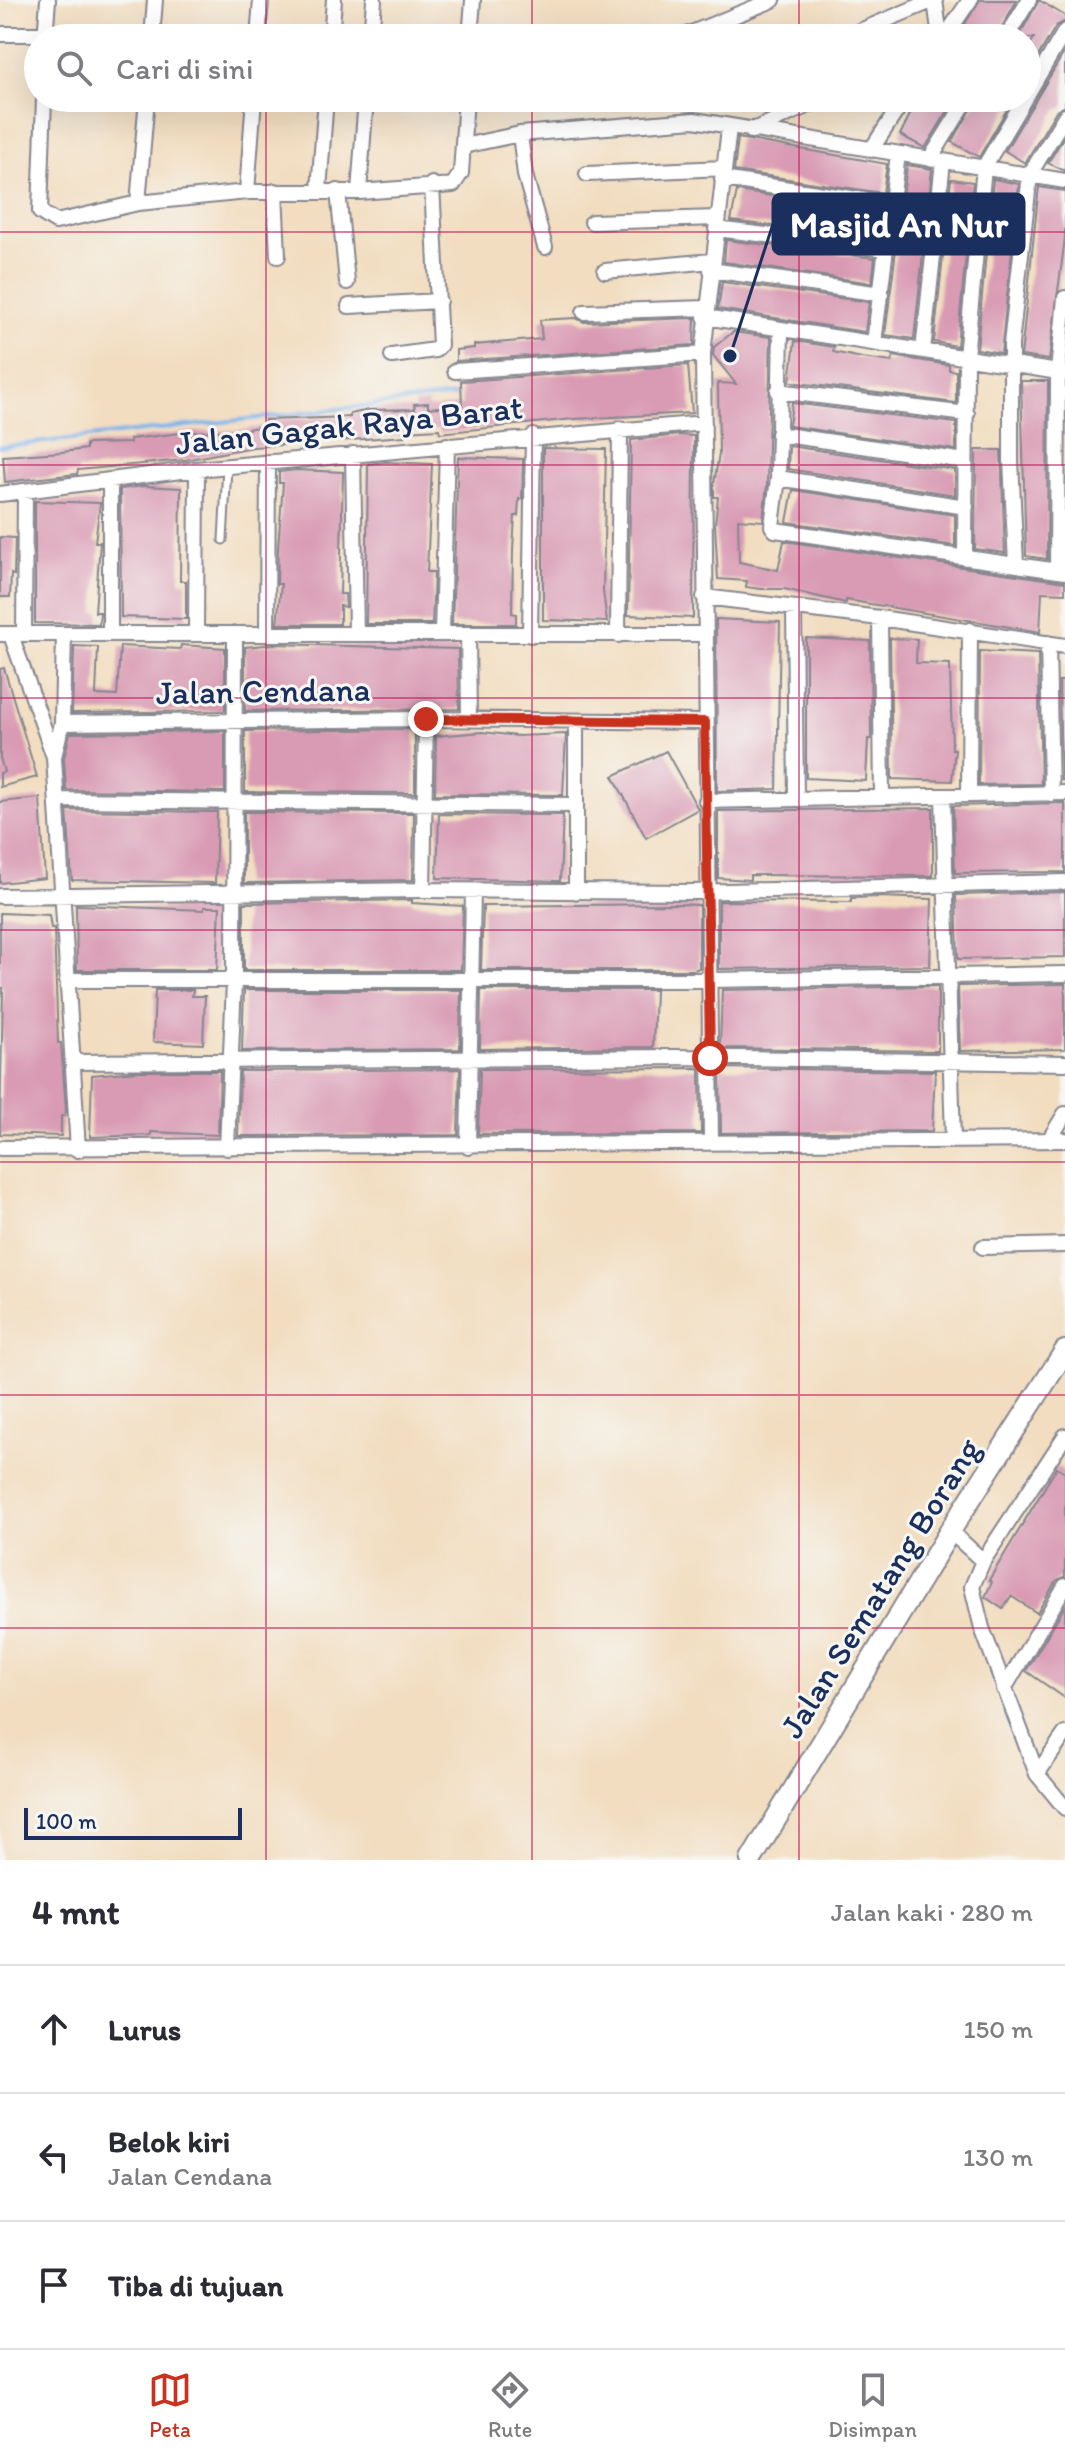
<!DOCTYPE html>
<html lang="id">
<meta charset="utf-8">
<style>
body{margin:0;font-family:Itim,sans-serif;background:#f2f2f3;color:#2b2b33}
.scale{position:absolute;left:24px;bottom:20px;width:218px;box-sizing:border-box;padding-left:8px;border:4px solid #1b2f5e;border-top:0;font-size:22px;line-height:28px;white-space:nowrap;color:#1b2f5e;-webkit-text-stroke:6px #f6f6f2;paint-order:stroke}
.stop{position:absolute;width:24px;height:24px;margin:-18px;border:6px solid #c8321e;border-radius:50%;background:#fff}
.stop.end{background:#c8321e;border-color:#fff;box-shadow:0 2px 8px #0008}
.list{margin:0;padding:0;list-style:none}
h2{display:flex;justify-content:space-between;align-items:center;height:104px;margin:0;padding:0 32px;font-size:34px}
h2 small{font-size:26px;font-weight:400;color:#7c7c81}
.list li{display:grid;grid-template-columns:52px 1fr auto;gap:24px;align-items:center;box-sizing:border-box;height:128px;padding:0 32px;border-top:2px solid #e1e1e2}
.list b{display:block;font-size:30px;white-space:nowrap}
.list p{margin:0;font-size:26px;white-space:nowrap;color:#7c7c81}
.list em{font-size:26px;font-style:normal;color:#7c7c81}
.icon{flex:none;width:44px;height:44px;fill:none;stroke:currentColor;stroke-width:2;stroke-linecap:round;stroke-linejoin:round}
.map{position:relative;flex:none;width:1065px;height:1860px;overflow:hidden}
.search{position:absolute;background:#fff;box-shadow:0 8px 32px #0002;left:24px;right:24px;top:24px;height:88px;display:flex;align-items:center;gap:20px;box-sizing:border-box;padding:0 28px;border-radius:44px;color:#7c7c81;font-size:30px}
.sheet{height:488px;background:#fff}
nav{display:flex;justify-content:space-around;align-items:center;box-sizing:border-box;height:112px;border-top:2px solid #e1e1e2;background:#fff;font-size:22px;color:#7c7c81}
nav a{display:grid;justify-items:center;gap:4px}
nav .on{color:#c8321e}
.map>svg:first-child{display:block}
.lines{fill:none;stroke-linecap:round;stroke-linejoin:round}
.stream{stroke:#7cb4ec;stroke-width:4}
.building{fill:#d99bb4}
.lane-casing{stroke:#86868f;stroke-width:11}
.street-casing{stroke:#86868f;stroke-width:18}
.secondary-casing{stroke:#86868f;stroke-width:24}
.lane{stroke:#fff;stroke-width:7}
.street{stroke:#fff;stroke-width:14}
.secondary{stroke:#fff;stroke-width:20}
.route{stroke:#c8321e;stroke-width:10}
.grid{fill:none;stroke:#c2185b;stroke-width:2;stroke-opacity:0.55}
.labels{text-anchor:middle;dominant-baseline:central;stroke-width:6;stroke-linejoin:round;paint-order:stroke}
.street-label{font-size:34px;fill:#1b2f5e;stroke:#f6f6f2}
.leader{fill:none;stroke:#1b2f5e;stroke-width:3}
.callout-dot{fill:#1b2f5e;stroke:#f6f6f2;stroke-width:3}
.callout{fill:#1b2f5e;stroke:#1b2f5e;stroke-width:3}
.callout-label{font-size:36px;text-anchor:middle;font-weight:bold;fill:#fff}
</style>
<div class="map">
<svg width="1065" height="1860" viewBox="0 0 1065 1860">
<rect width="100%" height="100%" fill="#f6f6f2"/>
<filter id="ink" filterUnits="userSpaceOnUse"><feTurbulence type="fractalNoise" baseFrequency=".0125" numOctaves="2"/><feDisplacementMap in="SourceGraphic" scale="16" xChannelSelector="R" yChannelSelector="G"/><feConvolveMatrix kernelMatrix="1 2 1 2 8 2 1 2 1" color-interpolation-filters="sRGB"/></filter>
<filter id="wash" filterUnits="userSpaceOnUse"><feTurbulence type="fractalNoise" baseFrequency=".006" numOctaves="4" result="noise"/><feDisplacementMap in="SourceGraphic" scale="32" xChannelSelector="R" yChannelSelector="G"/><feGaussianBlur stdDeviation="1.8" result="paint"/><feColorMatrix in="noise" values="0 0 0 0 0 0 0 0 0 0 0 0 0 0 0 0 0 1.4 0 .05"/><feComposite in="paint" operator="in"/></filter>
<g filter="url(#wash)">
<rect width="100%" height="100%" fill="#f2ddc0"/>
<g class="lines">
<path class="stream" d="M0,447L454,396"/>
</g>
<g id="blocks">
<path class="building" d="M980,0H1017L996,38H956Z
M1039,0L1065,16V21L1056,26L1027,75V50L1034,38H1018Z
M1065,51V106L1056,111L1025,163L1005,151Z
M918,98H956L925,148L900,135Z
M978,98L1012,101L979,157L952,142Z
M1065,135V171L1048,163Z
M738,138L887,164L883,193L734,171Z
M907,165L932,169L914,339L885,335Z
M951,179L973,182L957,346L934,342Z
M993,179L1019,184L1001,353L977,349Z
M1039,187L1065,191V238L1049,360L1021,356Z
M737,191L880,212L877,238L731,221Z
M726,240L875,258L872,283L724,262Z
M722,282L869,302L865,332L718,309Z
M576,318L584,322L695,318L694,345L456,361V350L474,348V345L542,339L540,320Z
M733,332L771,337L767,484L763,521L738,519L739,562L778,570L784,541L1065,582V593L1042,592L1040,632L846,600V603L784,589H761L746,587L747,581L718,579L715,524L718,497H714V484L719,454L718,383L736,384L713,355L714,347Z
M795,341L834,347L833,352L862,358L892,362L893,356L949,365V370L956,371V403L790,382Z
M688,365L692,413L573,419L440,433L439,429L405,431V436L253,447L185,460L78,470L77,474L5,482L3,456L62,452L86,449V444L130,443V439L189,432L239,430L266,426L265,420L350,417V414L369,410L415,409L414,404L428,403V408L462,405L461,381Z
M1021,381H1048L1047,559L1026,556Z
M792,403L956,423V450L789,426Z
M679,435L694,436L693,618L628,615L631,440Z
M789,446L955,470V495L788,469Z
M543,448L606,449L603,591L607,622L543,620Z
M976,450H1001L1005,553L975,549Z
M458,457L523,459L522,499H519L518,516H515L513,550L512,613L516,614V624H452Z
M386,462L432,464L427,572H434L432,624H366L368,464Z
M296,470L343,472L340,594H345L346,607L340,606V624H277L281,584H277L278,548L283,483H279V472Z
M144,486L181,488L180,581H186V619L121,617L120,489Z
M793,490L955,515V546L787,522Z
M35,501L100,503L95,542H100L95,612H100L99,624L35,623Z
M0,537L15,538L14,575L11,574L10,597H0Z
M716,619L780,622L777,789L717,791Z
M806,638L870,641L871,739H868L866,781L806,778Z
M890,638L917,639L916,663L950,664L952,749H955L952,781L892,779Z
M274,644L458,649L459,709L245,711V647Z
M181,645L225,648V711L72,713L74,646L98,647L96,695L117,696L120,646L180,649Z
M980,651L1038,654L1041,784L979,785Z
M4,668L37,777L0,787V773L4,772L0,758V669Z
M1059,681H1065V780H1061Z
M415,729V793L245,792V731Z
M225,731V792L66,790L64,758L70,733Z
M482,732L518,736L566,734L563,795L435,794L436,736Z
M666,751L698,809L646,838L613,776Z
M40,798L45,878L0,883V802Z
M1065,803V872L955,873L953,806Z
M933,808V876L750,875V880L718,878V811Z
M67,810L217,812L215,883L72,880Z
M244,812L414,813L413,880L244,883Z
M439,814L563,815L560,881L437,878Z
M1065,892V957L958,959L956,895Z
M880,897L932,899L930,966L719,969V901L851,902V898Z
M412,900V903L463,906L461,970H244V903Z
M677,904L699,905V968L694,970H481L483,906Z
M76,905L204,910V907H220L217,970H77Z
M0,913L49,915L51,928H54L58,1043H61L66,1110L65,1116H61V1136L0,1134L3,988L0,987Z
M1065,984V1049L960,1051L958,986Z
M938,986V1051L720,1048L722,990Z
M155,990H193L192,996H205L203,1044L153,1042Z
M244,990H461L460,1049L242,1051Z
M481,990H655L653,1047L480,1049Z
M700,1068L701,1133L478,1134L480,1069Z
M720,1068L935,1071L932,1131L721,1133Z
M460,1069L458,1135L238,1136L240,1071Z
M137,1071H220L218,1135L151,1132V1135L90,1137L92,1075Z
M1057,1467L1065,1472V1576L1056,1581L1037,1613L1011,1596L1003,1609L985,1597L992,1582L989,1580Z
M1065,1606V1698L1026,1671Z"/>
</g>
</g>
<g filter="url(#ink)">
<use href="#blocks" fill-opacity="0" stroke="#86868f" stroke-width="2"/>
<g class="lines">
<g class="lane-casing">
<path id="lane" d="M223,540L227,467"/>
</g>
<g class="street-casing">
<path id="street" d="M935,0L940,38
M0,34H45
M45,38L48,0
M152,38L155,0
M258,38L261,0
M331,38L334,0
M371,38L374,0
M470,38L473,0
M679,38L773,0
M843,38L934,0
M944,38L970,0
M1006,38L1029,0
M1027,95L1065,31
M44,98L40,212L56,222L138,203L247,192H359L453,185L461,173L466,98
M751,131L824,98
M520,134L525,175L545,247
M463,146L520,134L694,120L1065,181
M871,150L905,98
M930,159L968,98
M587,174L724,168
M722,179L892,204
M319,190L326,98
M275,191L278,256
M338,191L347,282
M247,192L254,98
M359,192L366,98
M138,203L147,98
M592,222L717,218
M716,229L886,249
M711,270L881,294
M605,271L712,261
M349,306L439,301
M584,312L706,308
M705,317L1065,373
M781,329L778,478L772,526L775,530L1065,572
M874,343L898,154
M923,351L943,161
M392,356L435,350L440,345L432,184
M455,371L703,354
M778,391L967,414
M778,434L965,461
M353,454L356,634
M778,478L966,507
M110,480V634
M0,494L197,469L704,423
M965,558L966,357L984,167L1025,98
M1016,565L1011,460V344L1030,174L1065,116
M1057,571L1058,372L1065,298
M704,597L880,618L1065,646
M794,608L796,799
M880,618L882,797
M0,634H704
M24,634L25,491
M64,634L62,723L54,757L78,1150
M196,634L197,469
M267,634L268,462
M442,634L447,445
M11,635L54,757
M468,635L469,719
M530,635L533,436
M618,635L620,429
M1048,643L1051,794
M62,723L426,719L705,722
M969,795L970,630
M943,796L953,1141
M59,800L576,805
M706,801L1065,793
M423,890L426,719
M576,892V721
M0,896L423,890L693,892L1065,882
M67,980H709L1065,974
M72,1062L674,1057L1065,1063
M1049,1140L1065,1114
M711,1142L703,354L729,128
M468,1147L473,892
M0,1148L1065,1140
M227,1148L234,982L235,634
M983,1247L1065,1245
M1065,1436L983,1561L972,1587L982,1628L1037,1774L1065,1808
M950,1531L983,1561
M1004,1689L1065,1586
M1037,1774L1065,1734"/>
</g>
<g class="secondary-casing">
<path id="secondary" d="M751,1860L950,1531L1065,1351"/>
</g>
<use href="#lane" class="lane"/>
<use href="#street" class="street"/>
<use href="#secondary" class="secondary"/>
</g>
</g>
<g class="lines" filter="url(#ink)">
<path class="route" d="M426,719L705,722L710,1058"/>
</g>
<path class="grid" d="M266,0V38M532,0V38M799,0V38M266,98V1860M532,98V1860M799,98V1860M0,232H1065M0,465H1065M0,698H1065M0,930H1065M0,1162H1065M0,1395H1065M0,1628H1065"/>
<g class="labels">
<g class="street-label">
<text transform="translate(349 425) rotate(-6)">Jalan Gagak Raya Barat</text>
<text transform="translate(263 691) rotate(-1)">Jalan Cendana</text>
<text transform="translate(880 1588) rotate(-58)">Jalan Sematang Borang</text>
</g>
</g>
<path class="leader" d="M730 356L773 224"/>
<circle class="callout-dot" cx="730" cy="356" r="8"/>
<rect class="callout" x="773" y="194" width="251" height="60" rx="8"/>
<g class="callout-label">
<text x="899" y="237">Masjid An Nur</text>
</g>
</svg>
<div class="scale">100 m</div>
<div class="stop" style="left:710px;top:1058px"></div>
<div class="stop end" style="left:426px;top:719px"></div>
<div class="search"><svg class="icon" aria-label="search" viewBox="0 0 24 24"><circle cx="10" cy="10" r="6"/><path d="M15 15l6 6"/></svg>Cari di sini</div>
</div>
<section class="sheet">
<h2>4 mnt<small>Jalan kaki · 280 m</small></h2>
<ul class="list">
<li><svg class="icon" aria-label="ahead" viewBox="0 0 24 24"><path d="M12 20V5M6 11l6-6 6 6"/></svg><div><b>Lurus</b></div><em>150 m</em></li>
<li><svg class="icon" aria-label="left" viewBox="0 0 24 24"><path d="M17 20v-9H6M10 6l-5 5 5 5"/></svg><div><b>Belok kiri</b><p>Jalan Cendana</p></div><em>130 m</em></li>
<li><svg class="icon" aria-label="arrive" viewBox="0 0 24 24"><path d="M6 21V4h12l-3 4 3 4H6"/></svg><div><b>Tiba di tujuan</b></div></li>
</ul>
</section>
<nav>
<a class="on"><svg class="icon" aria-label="map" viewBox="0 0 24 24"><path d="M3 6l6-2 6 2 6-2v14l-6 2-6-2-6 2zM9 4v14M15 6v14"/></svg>Peta</a>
<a><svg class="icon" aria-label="directions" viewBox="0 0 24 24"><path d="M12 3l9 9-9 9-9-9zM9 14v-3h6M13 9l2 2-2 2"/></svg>Rute</a>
<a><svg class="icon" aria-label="saved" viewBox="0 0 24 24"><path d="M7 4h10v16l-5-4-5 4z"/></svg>Disimpan</a>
</nav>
